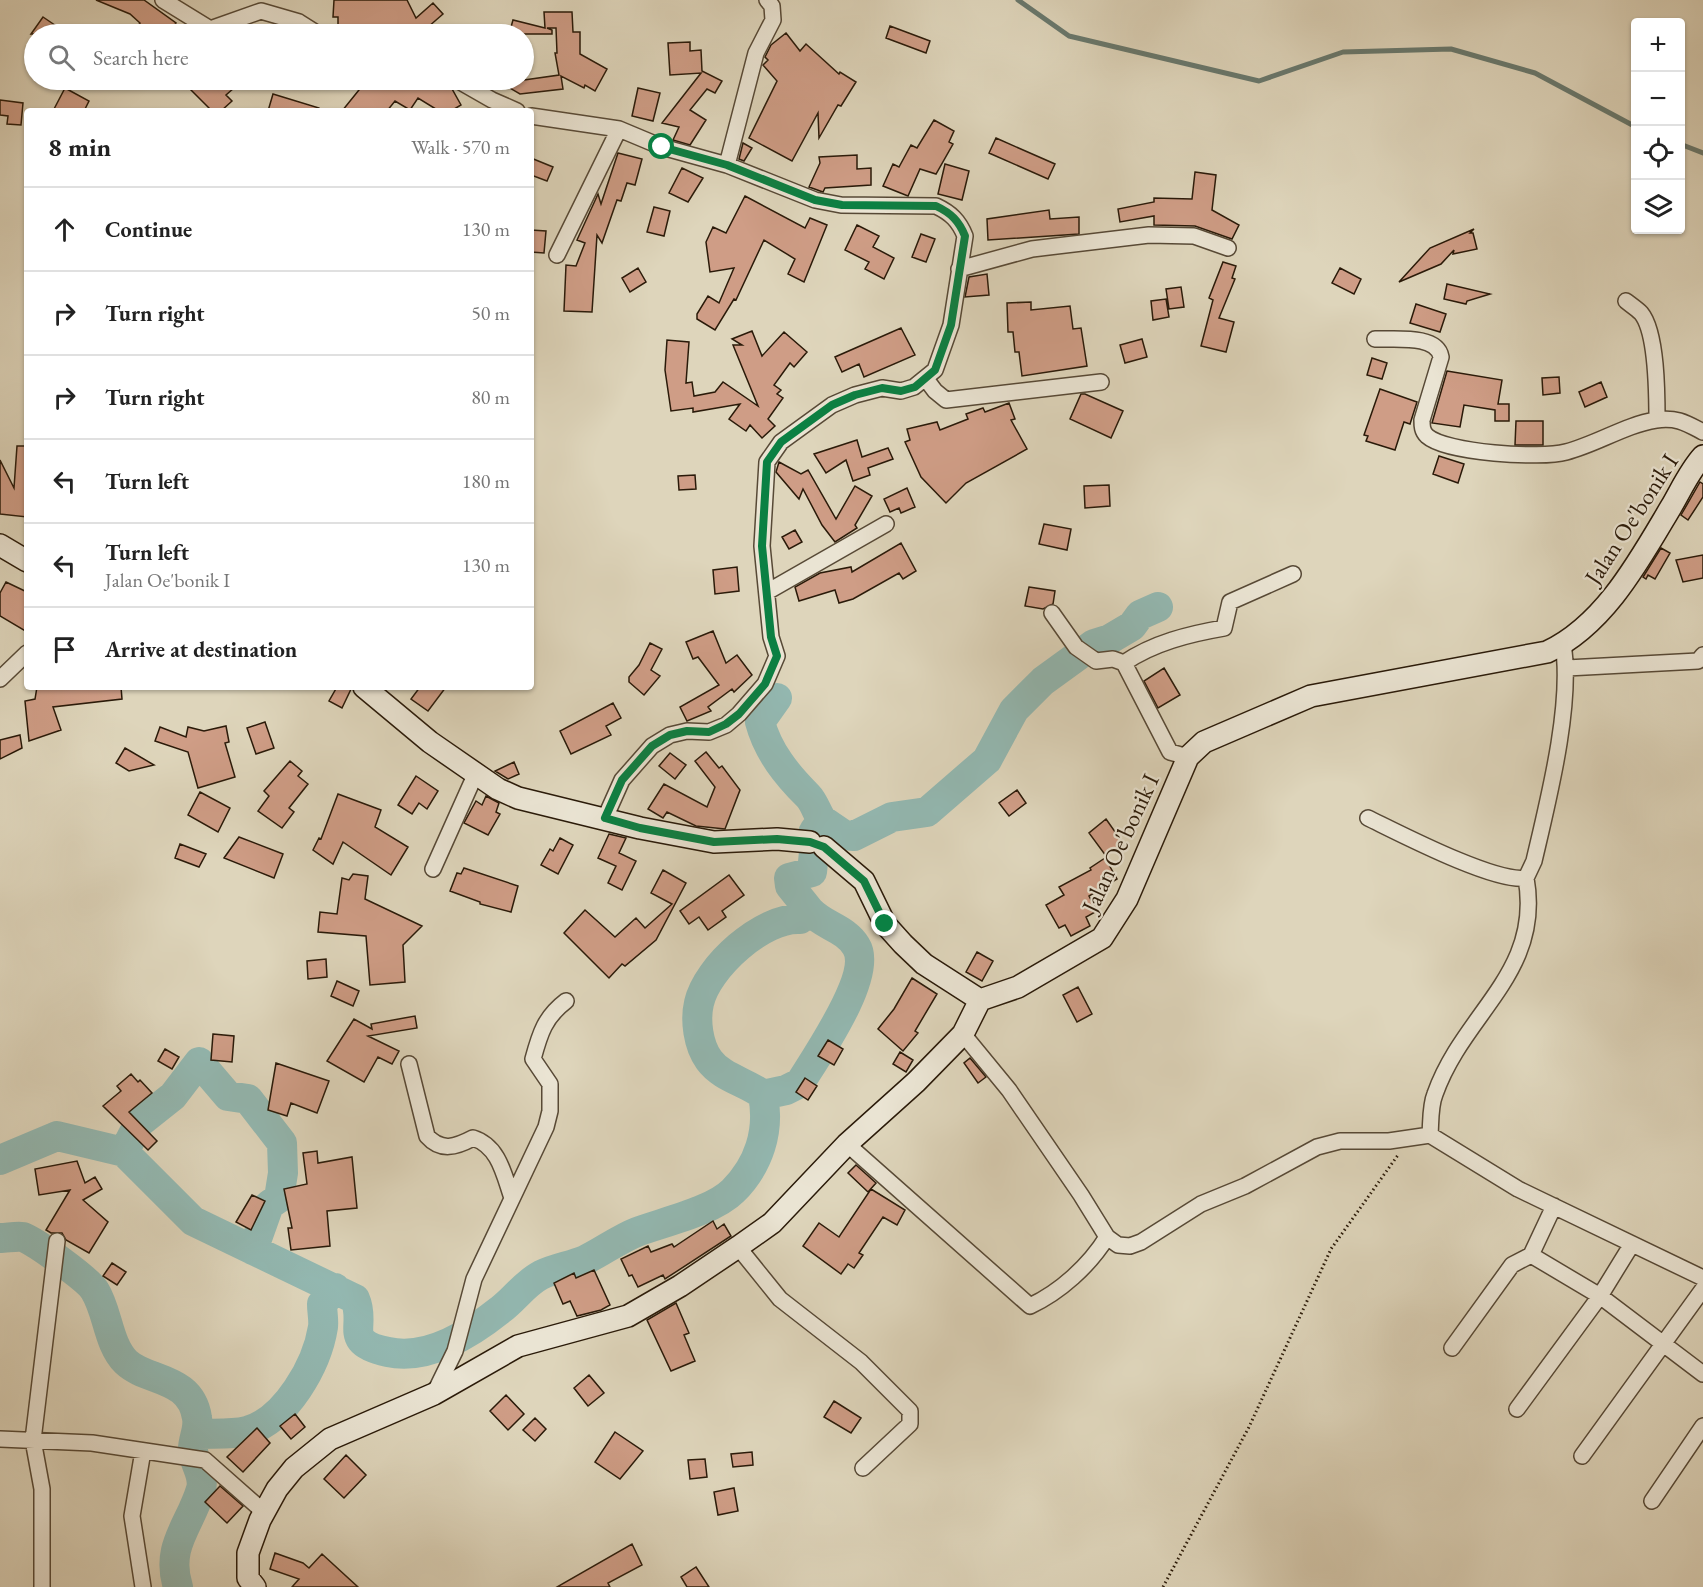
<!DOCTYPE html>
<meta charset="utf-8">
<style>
body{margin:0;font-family:"EB Garamond",serif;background:#f6f6f6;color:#222}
.controls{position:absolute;right:18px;top:18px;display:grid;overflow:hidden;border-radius:6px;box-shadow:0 2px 4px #0004}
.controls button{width:54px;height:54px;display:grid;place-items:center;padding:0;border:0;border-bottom:2px solid #e0e0e0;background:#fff;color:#222;font:30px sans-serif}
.stop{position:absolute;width:18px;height:18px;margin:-14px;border:4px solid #0b8043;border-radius:50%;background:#fff}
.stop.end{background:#0b8043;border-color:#fff;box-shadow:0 2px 6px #0008}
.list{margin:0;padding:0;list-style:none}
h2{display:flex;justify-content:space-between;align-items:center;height:78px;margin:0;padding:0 24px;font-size:26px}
h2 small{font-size:20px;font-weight:400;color:#767676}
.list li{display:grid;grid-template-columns:39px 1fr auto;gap:18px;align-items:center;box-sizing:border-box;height:84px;padding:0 24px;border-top:2px solid #e0e0e0}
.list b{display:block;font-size:22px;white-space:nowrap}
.list p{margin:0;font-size:20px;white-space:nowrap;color:#767676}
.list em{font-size:20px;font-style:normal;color:#767676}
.icon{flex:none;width:33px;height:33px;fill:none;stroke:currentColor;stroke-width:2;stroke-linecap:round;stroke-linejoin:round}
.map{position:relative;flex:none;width:1703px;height:1587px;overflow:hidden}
.search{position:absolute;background:#fff;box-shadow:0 2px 4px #0004;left:24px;top:24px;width:510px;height:66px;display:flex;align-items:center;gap:15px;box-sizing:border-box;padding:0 21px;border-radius:33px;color:#767676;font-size:22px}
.panel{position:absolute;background:#fff;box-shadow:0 2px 4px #0004;left:24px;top:108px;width:510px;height:582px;border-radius:6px}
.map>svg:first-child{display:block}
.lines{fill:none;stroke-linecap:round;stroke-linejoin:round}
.stream{stroke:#69796e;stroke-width:5}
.river{stroke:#93b8b1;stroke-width:30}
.building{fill:#cf9d86;stroke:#2a1a09;stroke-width:1.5}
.street-casing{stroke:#574936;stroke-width:18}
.secondary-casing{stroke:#2a1a09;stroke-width:24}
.path{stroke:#2a1a09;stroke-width:3;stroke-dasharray:1.5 3;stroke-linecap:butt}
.street{stroke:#eae4d3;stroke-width:15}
.secondary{stroke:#eae4d3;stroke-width:21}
.route{stroke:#0b8043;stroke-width:8}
.labels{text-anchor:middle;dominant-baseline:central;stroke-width:4.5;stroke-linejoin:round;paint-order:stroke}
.street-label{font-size:24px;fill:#2a1a09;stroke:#eae4d3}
</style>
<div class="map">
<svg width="1703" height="1587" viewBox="0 0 1703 1587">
<rect width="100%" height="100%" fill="#ded5bb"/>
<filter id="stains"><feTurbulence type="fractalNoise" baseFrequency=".00333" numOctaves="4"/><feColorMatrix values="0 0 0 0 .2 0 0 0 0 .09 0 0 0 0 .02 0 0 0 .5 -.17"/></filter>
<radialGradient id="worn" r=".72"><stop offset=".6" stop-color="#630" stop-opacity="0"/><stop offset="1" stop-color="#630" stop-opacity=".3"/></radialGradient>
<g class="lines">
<path class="stream" d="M1018,0L1069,36L1259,81L1343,52L1451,49L1535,73L1636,127
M1680,144L1703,153"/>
<path class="river" d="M777,698L760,722C768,752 787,775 808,796C814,802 817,813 822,820
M763,1095L786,1090L800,1083C816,1057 874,974 856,946C845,928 824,926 810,911
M124,1152L139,1123L173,1096L199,1062L228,1096L248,1099L282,1143L283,1173L279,1198L269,1205L253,1250
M0,1160L57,1136L124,1152L193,1221L355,1299C367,1326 341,1342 388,1352C428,1361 470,1334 500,1310C515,1299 524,1284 541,1275C555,1268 571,1266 585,1260C602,1252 619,1239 637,1232C664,1222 713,1211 733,1191C759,1165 770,1131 763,1095C747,1082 722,1078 709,1060C698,1045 695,1020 699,1003C707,967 763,917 800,919L810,911L790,886L789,878L812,872L814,852L820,841L814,831L822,820L844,835L854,836L892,817L927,812L987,760L1014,710L1043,681L1094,644L1110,639L1132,626L1140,615L1158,607
M0,1238C7,1238 16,1236 23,1237C36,1242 89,1280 95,1291C108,1312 108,1344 126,1362C147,1382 191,1376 197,1418C199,1429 193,1439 193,1449C193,1463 205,1475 201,1489C190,1526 165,1546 178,1587
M196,1434C212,1433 232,1435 247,1431C286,1420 317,1365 323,1327C324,1320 322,1312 322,1304L335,1288"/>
</g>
<path class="building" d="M96,0H144L176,23L168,34H132L140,23L130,14Z
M334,0H407L416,18L433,3L443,14L420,34L366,32V28L338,27V17H333Z
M544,12H572L573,32H580V54L607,69L595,91L585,85L584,88L561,76L563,89L520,94L496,80H524L559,75L555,53H557L556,28H547L552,30V34H509L513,20L545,28Z
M43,17L68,34H31Z
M890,26L930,41L926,53L886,38Z
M786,33L800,51L806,44L839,74L840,72L856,82L841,106L838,105L819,138L818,113L792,161L749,138L777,81L763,65L768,60L765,57L771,45Z
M690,42V51L701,50L702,71L722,81L715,93L707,89L690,110L706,120L690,145L673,140L679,127L662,123L701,73L670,75L668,43Z
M181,80H243L226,95L232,101L221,111H212Z
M367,80H447L461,105L451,111H439L418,98L410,110L395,101L387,111H342Z
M65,88L89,101L84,111H53Z
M638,88L660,93L653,121L632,116Z
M273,94L319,108V111H268Z
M0,100L23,103L21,125L7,124L8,116L0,115Z
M934,120L954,131L949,142L953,144L936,174L920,169L908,196L883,186L893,164L899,167L911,145L917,148Z
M996,138L1055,164L1048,179L989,153Z
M743,143L752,148L744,161L739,159Z
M618,153L642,159L635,185L627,183L621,201L617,200L602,243L597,235L592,312L564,311L566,265L576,266L585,243L577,240L598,194L601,204Z
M857,155V169L871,168V185L825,188L823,192L809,187L820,163L819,157Z
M531,158L553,167L547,181L531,175Z
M945,164L969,171L962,200L938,194Z
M682,168L703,178L688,202L669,193Z
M1195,172L1216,175L1212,210L1239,225L1232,239L1195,226L1154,225V216L1120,222L1118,209L1154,202V198L1192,199Z
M745,196L805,228L810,218L827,225L804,282L788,274L795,259L764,240L736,300L734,299L715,330L697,319V314L708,296L719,303L734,268L710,272L706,242L713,227L726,233Z
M654,207L670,211L664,236L647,232Z
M1049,210L1050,219L1079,217V234L988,240L987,219Z
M857,225L879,236L873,247L894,258L884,279L865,269L869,262L845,250Z
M1474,229L1470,233H1473L1477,249L1453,254L1454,250L1441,264L1399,282L1430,248Z
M531,230L546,231L544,253L531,252Z
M921,234L935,239L926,262L912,257Z
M1223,262L1236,266L1232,278L1235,279L1219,318L1234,322L1226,352L1201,346L1213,300L1209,298Z
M638,268L646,282L630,292L622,278Z
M1340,268L1361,279L1354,294L1332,283Z
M987,274L989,295L965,297L969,277Z
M1447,284L1490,294L1467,301L1466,304L1444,299Z
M1181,287L1184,307L1169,309L1166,289Z
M1166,299L1169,317L1153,320L1151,301Z
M1031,302V310L1070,306L1073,329L1081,328L1087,366L1022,376L1019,352H1015L1013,332H1008L1007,303Z
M1416,304L1446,314L1440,332L1410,323Z
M901,328L915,355L864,377L859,364L842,372L835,357Z
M752,331L762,356L784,332L807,352L794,367L790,363L774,385L781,390L777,394L783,398L768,419L775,426L762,438L750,425L746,431L729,419L740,404L693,412V408L671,411L665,370L667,340L689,342L686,383L692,382L694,396L715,392L723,382L758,406L733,345H742L732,339Z
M1142,339L1147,357L1125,363L1120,345Z
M1372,358L1387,363L1382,379L1367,375Z
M1447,371L1502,380L1498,404H1509V421H1495V410L1464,405L1460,427L1432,423Z
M1559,377L1560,393L1543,395L1542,378Z
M1601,382L1607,397L1585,407L1579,392Z
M1380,389L1417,402L1410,424L1404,422L1395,450L1366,441L1368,436L1364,435Z
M1081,394H1085L1123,411L1111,438L1070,419Z
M1009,403L1015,419L1011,420L1027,449L966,483L946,503L921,477L905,442L910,440L907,429L937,422L940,430L968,419L966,414L983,408L985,412Z
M1516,421H1543V445H1515Z
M857,440L862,457L888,448L893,459L868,468L870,475L853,481L846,460L826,473L814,454Z
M17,446H27V517L0,514V460L14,488Z
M1439,456L1464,464L1458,483L1433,474Z
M779,462L801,474L808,470L836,519L855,486L872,496L855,525L857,528L835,542L822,525L803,489L799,499L776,472Z
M695,475L696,489L679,490L678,476Z
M1700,482L1703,484V497L1688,520L1681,515Z
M1109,485L1110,506L1085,508L1084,486Z
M907,488L915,507L901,513L899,508L890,512L884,499Z
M1044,524L1071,529L1067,550L1039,544Z
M795,530L802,542L789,549L782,537Z
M901,543L916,571L903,579L899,573L853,599L839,603L835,590L799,601L795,587L820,573L851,567L852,572Z
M1661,548L1670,553L1655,579L1648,575L1646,579L1643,577Z
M1703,555V578L1683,582L1676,560Z
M737,567L739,591L715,594L713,570Z
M6,582L27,592V632L0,616V593Z
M1029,587L1055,591L1053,604L1043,609L1025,606Z
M713,631L726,663L737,655L752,675L734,692L732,689L708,707L711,711L687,721L680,707L719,685L698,657L693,659L686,642Z
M650,643L662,649L651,670L660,676L644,695L629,682V677L639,665Z
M1164,668L1180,695L1158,708L1144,681Z
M37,687H121L122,699L53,707L61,730L29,741L25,701L35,699Z
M337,687H352L342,708L329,701Z
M420,687H446L428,711L411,699Z
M613,703L621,718L606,726L611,735L571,754L560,731Z
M265,722L274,748L256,754L247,728Z
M226,726L229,742L225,743L235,777L198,788L188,752L155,741L160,727L186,737L188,727L204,731Z
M20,735L22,748L0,759V740Z
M125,748L154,765L129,771L116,763Z
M706,752L719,768L722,766L740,790L725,829L696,826L667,812L663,818L648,809L664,784L707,807L715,787L695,761Z
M670,753L686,765L675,779L659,766Z
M290,761L302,771L298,776L308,784L289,808L294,812L282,828L258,811L269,796L264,791Z
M514,762L519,774L508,779L495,771Z
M416,776L438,791L427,809L419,803L412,814L398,805Z
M1017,790L1026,803L1009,816L999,803Z
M200,792L230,808L218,832L188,815Z
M338,794L381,810L375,827L408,847L391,875L343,842L333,864L313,850L319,838L321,839Z
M486,796L499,803L496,812L500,814L488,835L464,823L476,801L482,805Z
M1106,819L1123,843L1106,856L1089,833Z
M609,834L626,838L619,853L636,861L622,890L608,883L616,866L598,858Z
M239,837L283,854L274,878L224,858Z
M560,838L573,845L558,874L541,865L550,849L553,851Z
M180,844L206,854L199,867L175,858Z
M1105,858L1117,879L1089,896L1097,911L1086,917L1090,926L1071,936L1065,925L1059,928L1046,905L1064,895L1059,887L1091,870L1090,868Z
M464,868L518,886L511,912L480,904V902L450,891L457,873L461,874Z
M663,870L686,883L656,940L625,966L622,964L609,978L564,933L585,910L615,937L636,918L645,928L672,904L651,893Z
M353,874L368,876L365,899L422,926L403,945L405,982L370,985L366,936L318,932L320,912L337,914L342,878L349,880Z
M729,875L744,895L722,911L726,917L708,930L699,917L689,924L680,911Z
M977,952L993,961L982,981L966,972Z
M326,959L327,977L308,979L307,961Z
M912,978L937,994L915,1031L918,1033L903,1051L878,1029L894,1009Z
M337,981L359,991L353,1006L331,996Z
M1078,987L1092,1014L1077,1022L1063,995Z
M415,1016L417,1028L368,1036L399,1051L392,1064L378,1057L364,1082L327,1061L354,1019L372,1029L371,1024Z
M213,1034L234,1036L232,1062L211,1060Z
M828,1040L843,1049L834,1065L818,1056Z
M165,1049L179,1057L172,1069L158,1061Z
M900,1052L913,1060L906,1072L893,1064Z
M970,1058L986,1077L978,1083L964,1063Z
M276,1063L329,1081L317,1113L291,1103L287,1116L268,1110Z
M131,1074L138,1082L140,1080L152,1093L129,1112L157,1141L148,1150L103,1106L121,1091L117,1086Z
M805,1078L817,1086L808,1100L796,1092Z
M317,1151L318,1163L352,1157L357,1208L327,1211L330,1246L291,1250L288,1228H292L284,1189L307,1184L303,1153Z
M77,1161L85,1183L95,1177L102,1189L83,1200L108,1222L89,1253L66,1240L62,1233H51L46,1230L70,1190L39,1195L35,1169Z
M856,1165L876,1183L868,1192L848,1173Z
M871,1189L905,1210L897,1225L883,1217L859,1253L863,1255L854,1268L848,1264L841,1274L803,1246L819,1223L839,1237Z
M252,1195L265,1201L251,1230L236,1222Z
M713,1221L717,1229L724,1224L731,1236L665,1279L663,1275L638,1287L632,1275L629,1276L621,1259L648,1246L651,1252L672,1244L674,1247Z
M112,1263L126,1272L117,1285L103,1276Z
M594,1270L610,1305L601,1310L577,1316L570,1301L563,1304L554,1283L574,1273L576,1278Z
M676,1303L689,1333L684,1335L695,1361L671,1371L647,1320Z
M589,1375L604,1393L588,1406L574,1388Z
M506,1395L524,1414L508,1430L490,1411Z
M834,1401L861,1418L851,1433L824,1417Z
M295,1414L305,1427L291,1439L280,1426Z
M535,1418L546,1429L535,1441L523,1430Z
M257,1428L270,1443L243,1472L227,1457Z
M615,1432L643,1451L620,1479L595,1462Z
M752,1452L753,1465L733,1467L731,1454Z
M346,1455L366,1475L344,1498L324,1479Z
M705,1459L707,1477L690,1479L688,1460Z
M220,1486L243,1506L227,1523L205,1502Z
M734,1488L738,1511L718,1515L714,1492Z
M632,1544L642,1565L608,1583L610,1587H557Z
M275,1553L303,1563L309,1568L322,1554L358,1587H292L299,1579L270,1569Z
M696,1567L709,1587H687L681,1577Z"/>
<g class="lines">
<g class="street-casing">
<path id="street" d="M163,0L210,29L261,11L299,22L318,34
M457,80L492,100L517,111
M531,116L619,129L662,147L727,165L815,200L841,205L936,206C951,213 959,221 965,236L951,325L935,370L914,387L901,391L882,388L855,395L832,405L781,442L767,462L762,546L771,637L777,656L765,684L739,714L726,725L709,732L687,731L670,735L652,746L622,780L605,818
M727,165L756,53L773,20L772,6L767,0
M557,255L619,129
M959,269L1032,249L1149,235L1194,236L1228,248
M1626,301C1631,305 1637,309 1641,313C1657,332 1657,395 1657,420
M1375,339C1394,340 1437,334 1441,357L1422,420C1422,426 1422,431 1427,436C1446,453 1541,459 1566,452C1597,444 1625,425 1656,420C1677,417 1686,423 1703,432
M926,379L935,391L946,400L1101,382
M767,592L886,524
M1052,613L1076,647L1096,661L1113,659L1124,663L1170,752L1188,757
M1124,663C1153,643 1189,634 1224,628L1230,602L1293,574
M1567,668L1698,661L1703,655
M0,679L27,653
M1368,818C1399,833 1495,883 1526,878L1534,861C1548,801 1573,704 1563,644
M433,869L476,773
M963,1034L1009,1090L1081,1195L1107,1237L1118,1245L1130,1246L1141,1242L1201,1204L1245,1186L1317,1147L1340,1141H1389L1430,1135L1518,1189L1703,1278
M409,1064L427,1136C441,1152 456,1147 473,1138C499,1146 504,1175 512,1198
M1430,1135C1431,1122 1430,1106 1435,1094C1464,1012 1543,973 1526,878
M847,1144L1030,1306C1060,1292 1089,1266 1107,1237
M738,1247L780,1299L861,1362L910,1411V1424L863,1468
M1531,1255L1554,1206
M1452,1348L1512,1265L1531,1255L1600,1296L1703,1374
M434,1394L455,1351L474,1279L546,1127L550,1111V1084L533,1059C540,1033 545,1017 566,1001
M1517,1409L1600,1296L1632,1244
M0,1439L92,1443L205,1460L264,1512
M1582,1456L1703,1289
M1652,1501L1703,1426
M42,1587V1489L33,1440L57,1241
M143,1587L132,1516L143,1451"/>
</g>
<g class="secondary-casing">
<path id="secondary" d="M0,545L27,561
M364,687L430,742L498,789L518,798L640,828L714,842L777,839L810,842
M824,847L864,881L885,924L903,944L924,964L980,1000L1018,987L1102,938L1127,899L1188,757L1204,742L1311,696L1547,652C1605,625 1640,559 1671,507C1681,490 1690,470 1703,456
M255,1587L248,1578V1553L260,1520L277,1489L294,1468L330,1439L434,1394L518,1346L628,1316L680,1286L738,1247L772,1223L847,1144L916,1082L963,1034L980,1000"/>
</g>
<path class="path" d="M1163,1587L1249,1427L1331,1249L1398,1155"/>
<use href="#street" class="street"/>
<use href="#secondary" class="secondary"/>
</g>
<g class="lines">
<path class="route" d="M662,147L727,165L815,200L842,205L936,206C951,213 959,221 965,236L951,325L935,370L915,387L901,391L882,388L855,395L832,405L781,442L767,462L762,546L771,637L777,656L765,684L739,714L726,724L709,732L687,731L670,735L652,746L622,780L605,818L640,828L714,842L777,839L810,842L824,847L864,881L885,924"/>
</g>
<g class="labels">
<g class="street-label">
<text transform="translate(1631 519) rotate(-57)">Jalan Oe'bonik I</text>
<text transform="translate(1120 843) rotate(-65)">Jalan Oe'bonik I</text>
</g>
</g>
<rect width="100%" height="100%" filter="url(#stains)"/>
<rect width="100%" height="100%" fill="url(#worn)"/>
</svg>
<div class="controls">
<button>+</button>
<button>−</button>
<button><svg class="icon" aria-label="locate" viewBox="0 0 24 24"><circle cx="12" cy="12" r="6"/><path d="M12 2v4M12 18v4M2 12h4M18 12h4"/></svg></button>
<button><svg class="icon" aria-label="layers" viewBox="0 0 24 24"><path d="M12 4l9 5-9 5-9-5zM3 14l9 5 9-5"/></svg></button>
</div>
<div class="stop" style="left:662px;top:147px"></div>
<div class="stop end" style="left:885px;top:924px"></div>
<div class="search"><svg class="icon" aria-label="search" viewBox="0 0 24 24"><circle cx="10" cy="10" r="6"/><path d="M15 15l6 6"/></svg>Search here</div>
<section class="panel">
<h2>8 min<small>Walk · 570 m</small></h2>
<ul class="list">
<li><svg class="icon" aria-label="ahead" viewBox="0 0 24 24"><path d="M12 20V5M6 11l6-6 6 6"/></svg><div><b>Continue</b></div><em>130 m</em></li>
<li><svg class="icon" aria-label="right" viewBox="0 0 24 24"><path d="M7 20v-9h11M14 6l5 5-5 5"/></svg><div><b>Turn right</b></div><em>50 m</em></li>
<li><svg class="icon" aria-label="right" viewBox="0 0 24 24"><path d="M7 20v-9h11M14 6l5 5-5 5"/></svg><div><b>Turn right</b></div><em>80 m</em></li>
<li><svg class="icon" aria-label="left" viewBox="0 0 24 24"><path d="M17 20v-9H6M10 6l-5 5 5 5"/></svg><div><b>Turn left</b></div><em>180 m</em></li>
<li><svg class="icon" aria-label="left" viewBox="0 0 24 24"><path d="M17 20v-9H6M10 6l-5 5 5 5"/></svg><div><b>Turn left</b><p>Jalan Oe'bonik I</p></div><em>130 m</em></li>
<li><svg class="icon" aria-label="arrive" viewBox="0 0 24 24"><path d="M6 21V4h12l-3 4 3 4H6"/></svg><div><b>Arrive at destination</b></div></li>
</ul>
</section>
</div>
